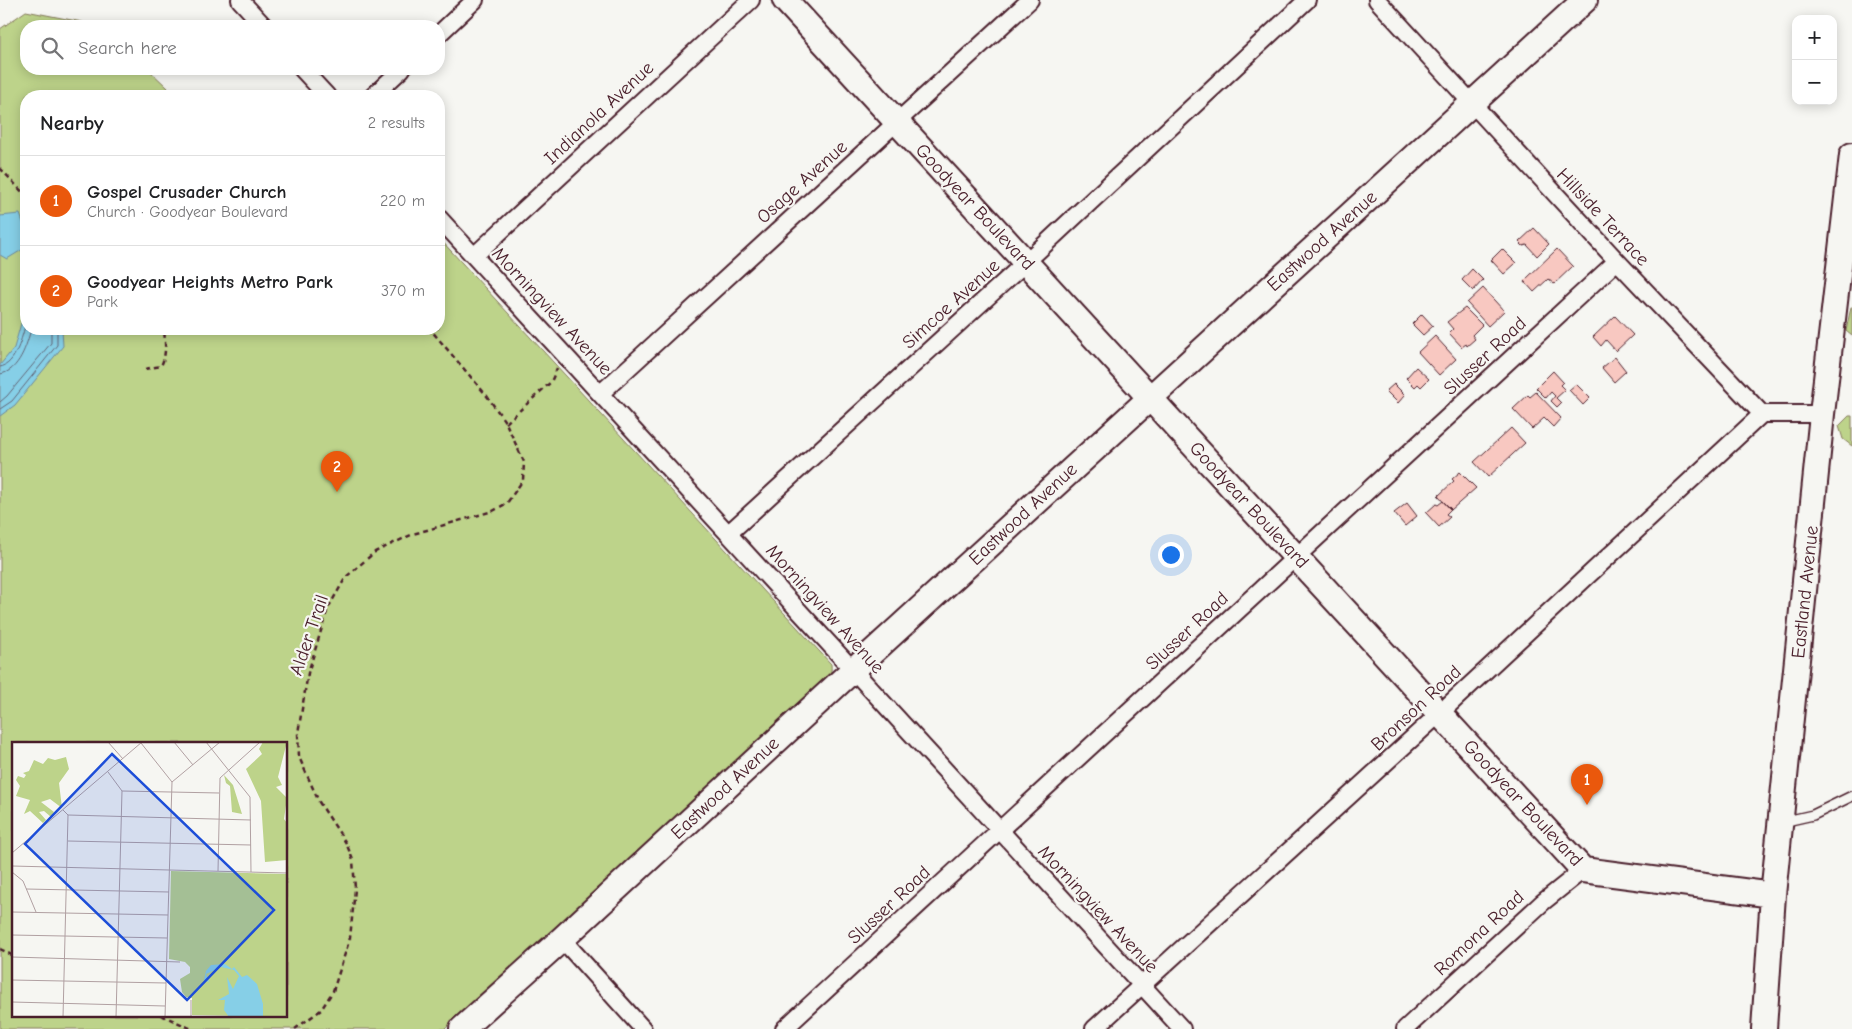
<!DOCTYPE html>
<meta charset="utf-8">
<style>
body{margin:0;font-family:"Comic Neue",sans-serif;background:#f2f2f2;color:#202124}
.controls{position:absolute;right:15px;top:15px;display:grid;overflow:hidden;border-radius:10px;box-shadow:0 2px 12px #0003}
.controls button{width:45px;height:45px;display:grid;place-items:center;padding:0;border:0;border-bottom:1px solid #e0e0e0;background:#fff;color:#202124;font:25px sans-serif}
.you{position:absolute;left:1170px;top:554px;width:18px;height:18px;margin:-12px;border:4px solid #fff;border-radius:50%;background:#1a73e8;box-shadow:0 0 0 8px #1a73e833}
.badge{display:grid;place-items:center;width:32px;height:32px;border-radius:50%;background:#ea580c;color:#fff;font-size:16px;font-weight:700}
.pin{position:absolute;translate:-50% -41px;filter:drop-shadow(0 1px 2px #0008)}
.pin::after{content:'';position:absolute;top:26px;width:18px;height:15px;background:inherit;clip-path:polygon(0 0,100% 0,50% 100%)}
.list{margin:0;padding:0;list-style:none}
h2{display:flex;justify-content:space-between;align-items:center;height:65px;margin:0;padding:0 20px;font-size:21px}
h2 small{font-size:16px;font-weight:400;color:#757577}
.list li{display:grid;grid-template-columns:32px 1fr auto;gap:15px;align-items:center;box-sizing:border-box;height:90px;padding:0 20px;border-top:1px solid #e0e0e0}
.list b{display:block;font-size:19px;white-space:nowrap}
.list p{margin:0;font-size:16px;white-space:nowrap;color:#757577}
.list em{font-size:16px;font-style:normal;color:#757577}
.icon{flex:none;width:28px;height:28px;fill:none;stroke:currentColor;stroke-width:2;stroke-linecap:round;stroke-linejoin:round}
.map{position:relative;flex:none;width:1852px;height:1029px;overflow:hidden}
.search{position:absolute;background:#fff;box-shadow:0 2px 12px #0003;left:20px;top:20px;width:425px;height:55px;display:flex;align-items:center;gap:12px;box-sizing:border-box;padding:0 18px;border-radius:20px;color:#757577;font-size:19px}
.panel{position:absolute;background:#fff;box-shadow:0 2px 12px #0003;left:20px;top:90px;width:425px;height:245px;border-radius:20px}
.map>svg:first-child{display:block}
.green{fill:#bdd38a;stroke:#84795a;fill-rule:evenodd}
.water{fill:#86cfe7;stroke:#6e899c}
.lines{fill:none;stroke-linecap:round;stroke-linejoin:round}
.shore{stroke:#626576;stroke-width:1}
.building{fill:#f8c8c1;stroke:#4a1f2b}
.lane-casing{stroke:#4a1f2b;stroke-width:12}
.street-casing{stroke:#4a1f2b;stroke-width:20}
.secondary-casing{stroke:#4a1f2b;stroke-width:28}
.path{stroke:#4a1f2b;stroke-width:2.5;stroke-dasharray:5 4;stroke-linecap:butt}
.lane{stroke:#f6f6f2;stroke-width:9}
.street{stroke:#f6f6f2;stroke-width:16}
.secondary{stroke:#f6f6f2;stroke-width:24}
.labels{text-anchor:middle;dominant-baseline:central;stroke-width:4.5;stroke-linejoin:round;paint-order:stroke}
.street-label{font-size:19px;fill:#4a1f2b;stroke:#f6f6f2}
.inset-road{fill:none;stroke:#b1a0a2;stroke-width:1}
.view{fill:#1d4ed8;fill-opacity:0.15;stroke:#1d4ed8;stroke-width:2.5}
.inset-edge{fill:none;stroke:#4a1f2b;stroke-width:2.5}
</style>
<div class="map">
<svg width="1852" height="1029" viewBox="0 0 1852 1029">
<rect width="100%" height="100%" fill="#f6f6f2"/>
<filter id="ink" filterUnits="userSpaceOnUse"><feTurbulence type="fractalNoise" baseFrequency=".02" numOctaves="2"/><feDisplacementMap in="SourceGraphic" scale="10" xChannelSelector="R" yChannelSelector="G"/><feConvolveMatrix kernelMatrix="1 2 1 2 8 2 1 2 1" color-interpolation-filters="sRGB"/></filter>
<g filter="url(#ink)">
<path class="green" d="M26,11L82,22L91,26H26V69H148L168,88L164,96H26V329H439V238L831,664C832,674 829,678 822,685L445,1029H0V29ZM14,743H286V1015H14Z
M1851,307H1852V336L1846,331Z
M1849,416H1852V446L1843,439L1839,426Z"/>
<path class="water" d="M20,214L26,231V249L25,248L7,259L0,255V216Z
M26,306V329H62L63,346L15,405L0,416V365L14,348Z"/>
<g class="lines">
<path class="shore" d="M0,367C16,365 22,336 26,323
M0,374C19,372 27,344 31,329
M0,402L7,396L51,343V329
M0,409L12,401L57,345V329"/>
</g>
<path class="building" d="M1534,228L1549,244L1537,256L1527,245L1523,246L1519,242Z
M1502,249L1516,263L1504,274L1491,260Z
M1557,249L1573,266L1554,284L1548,279L1534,292L1524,281Z
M1472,269L1483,280L1473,291L1462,280Z
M1483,288L1504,311L1488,326L1467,303Z
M1465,308L1482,325L1472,335L1475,339L1467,346L1466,344L1462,347L1449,333L1453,329L1447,322Z
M1422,314L1433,326L1423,335L1412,324Z
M1615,316L1633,335L1616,351L1606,340L1601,346L1593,337Z
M1435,336L1456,359L1439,375L1418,352Z
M1615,357L1626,371L1614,382L1602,368Z
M1416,367L1429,379L1421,387L1418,384L1415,387L1406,378Z
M1553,371L1563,382L1560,385L1565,390L1556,398L1561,403L1557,407L1551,401L1555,396L1551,392L1546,398L1536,388Z
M1394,384L1405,395L1398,403L1386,391Z
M1576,384L1590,398L1583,405L1569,390Z
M1536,392L1561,418L1553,427L1544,418L1532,429L1513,409L1528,395L1530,397Z
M1511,428L1525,443L1488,477L1474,462Z
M1460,472L1476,488L1451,510L1438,496L1454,481L1452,479Z
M1443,501L1451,509L1446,514L1450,517L1439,527L1426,513L1436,504L1438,505Z
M1407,503L1417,516L1405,526L1394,513Z"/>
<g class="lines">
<g class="lane-casing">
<path id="lane" d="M1782,822L1813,815L1852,796"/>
</g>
<g class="street-casing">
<path id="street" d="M240,0L264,26
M1377,0L1617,261L1762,414H1822
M439,34L475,0
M302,69L327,96
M373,96L402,69
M439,218L1182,1029
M474,256L751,0
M601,393L1030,0
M729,533L1026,262L1307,0
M562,939L643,1029
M784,1029L1617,261
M1094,1029L1440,713L1762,414
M1405,1029L1543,902L1583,870"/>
</g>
<g class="secondary-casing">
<path id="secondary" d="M785,0L1583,870L1773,895
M462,1029L562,939L853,670L1585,0
M1764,1029L1773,895L1822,414L1852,155"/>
</g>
<path class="path" d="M0,168L26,196
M145,369L161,366C167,353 165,343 164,329
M506,423L551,382L557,368
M0,949L14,956
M161,1015L192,1029
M295,1029L321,1010L333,991L350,938L355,889L353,860L346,843L319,802L299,757L298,733L308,673L328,608L346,577L375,552L413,534L493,511L507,503L523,480L524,462L506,423L487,396L430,329"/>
<use href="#lane" class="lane"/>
<use href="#street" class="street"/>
<use href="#secondary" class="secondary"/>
</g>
</g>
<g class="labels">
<g class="street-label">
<text transform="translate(599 113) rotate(-43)">Indianola Avenue</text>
<text transform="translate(802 182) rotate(-42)">Osage Avenue</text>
<text transform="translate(975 207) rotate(47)">Goodyear Boulevard</text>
<text transform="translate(1603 217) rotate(47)">Hillside Terrace</text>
<text transform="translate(1322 241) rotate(-42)">Eastwood Avenue</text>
<text transform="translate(951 304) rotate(-42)">Simcoe Avenue</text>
<text transform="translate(552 311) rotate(47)">Morningview Avenue</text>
<text transform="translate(1485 356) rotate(-43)">Slusser Road</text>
<text transform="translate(1249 505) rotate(47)">Goodyear Boulevard</text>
<text transform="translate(1023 514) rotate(-43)">Eastwood Avenue</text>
<text transform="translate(1805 592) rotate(-84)">Eastland Avenue</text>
<text transform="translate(825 609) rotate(48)">Morningview Avenue</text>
<text transform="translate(1187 631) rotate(-43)">Slusser Road</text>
<text transform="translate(309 635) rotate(-71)">Alder Trail</text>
<text transform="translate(1416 708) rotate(-43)">Bronson Road</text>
<text transform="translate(725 788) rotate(-43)">Eastwood Avenue</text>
<text transform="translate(1523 803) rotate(47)">Goodyear Boulevard</text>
<text transform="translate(889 905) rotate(-43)">Slusser Road</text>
<text transform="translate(1098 909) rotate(47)">Morningview Avenue</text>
<text transform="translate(1479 933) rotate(-43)">Romona Road</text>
</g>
</g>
<g transform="translate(12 742)">
<rect width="275" height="275" fill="#f6f6f2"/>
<path d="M251,0H275L266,35L270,43L264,45L275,56L272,77L275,81V118L253,120L249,59L234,27L250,12L247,7ZM54,15L57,27L47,41L50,66L38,57L29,60L42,70L39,75L32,69L27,70L34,78L31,81L18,69L12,72L18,58L4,54L8,44L4,38L6,34L12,36L14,33L11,31L17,29L22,18L31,22L36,16L43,18ZM212,33L221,43L230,72L220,70L218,44L214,41ZM159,129L275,132V275L180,273V256L174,255L170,250L168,237L178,231V225L173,220L157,217Z" fill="#bdd38a"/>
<path d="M213,222L220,227L222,225L230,235L235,233L245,242L251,262V275H217L212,268L213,258H206L217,252L215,235L221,247L227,234L222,228L209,225L194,232L197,240L192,238L194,229L199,223Z" fill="#86cfe7"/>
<path class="inset-road" d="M96,0L111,17M162,0L181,23M194,0L238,55L239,130M129,1L160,40M96,30L110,49L104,275M110,49L207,51M51,68L56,73L51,275M56,73L239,78M56,99L239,103M0,111L130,0M0,124L275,131M206,129L208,36L248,0M0,130L11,139L24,170M14,147L157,150M0,170L156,173M0,193L155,196M0,215L168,220M0,238L154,241M0,260L153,264M153,275L160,40L208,0M179,275V258"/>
<path class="view" d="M100,12L262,168L175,258L13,102Z"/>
<rect width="275" height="275" class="inset-edge"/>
</g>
</svg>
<div class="controls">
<button>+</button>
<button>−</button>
</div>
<div class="you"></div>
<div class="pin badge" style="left:1587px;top:805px">1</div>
<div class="pin badge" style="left:337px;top:492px">2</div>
<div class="search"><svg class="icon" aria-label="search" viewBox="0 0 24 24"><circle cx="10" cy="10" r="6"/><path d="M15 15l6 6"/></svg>Search here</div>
<section class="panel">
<h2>Nearby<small>2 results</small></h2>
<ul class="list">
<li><span class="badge">1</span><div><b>Gospel Crusader Church</b><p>Church · Goodyear Boulevard</p></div><em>220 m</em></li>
<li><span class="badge">2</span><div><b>Goodyear Heights Metro Park</b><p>Park</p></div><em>370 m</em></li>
</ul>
</section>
</div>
